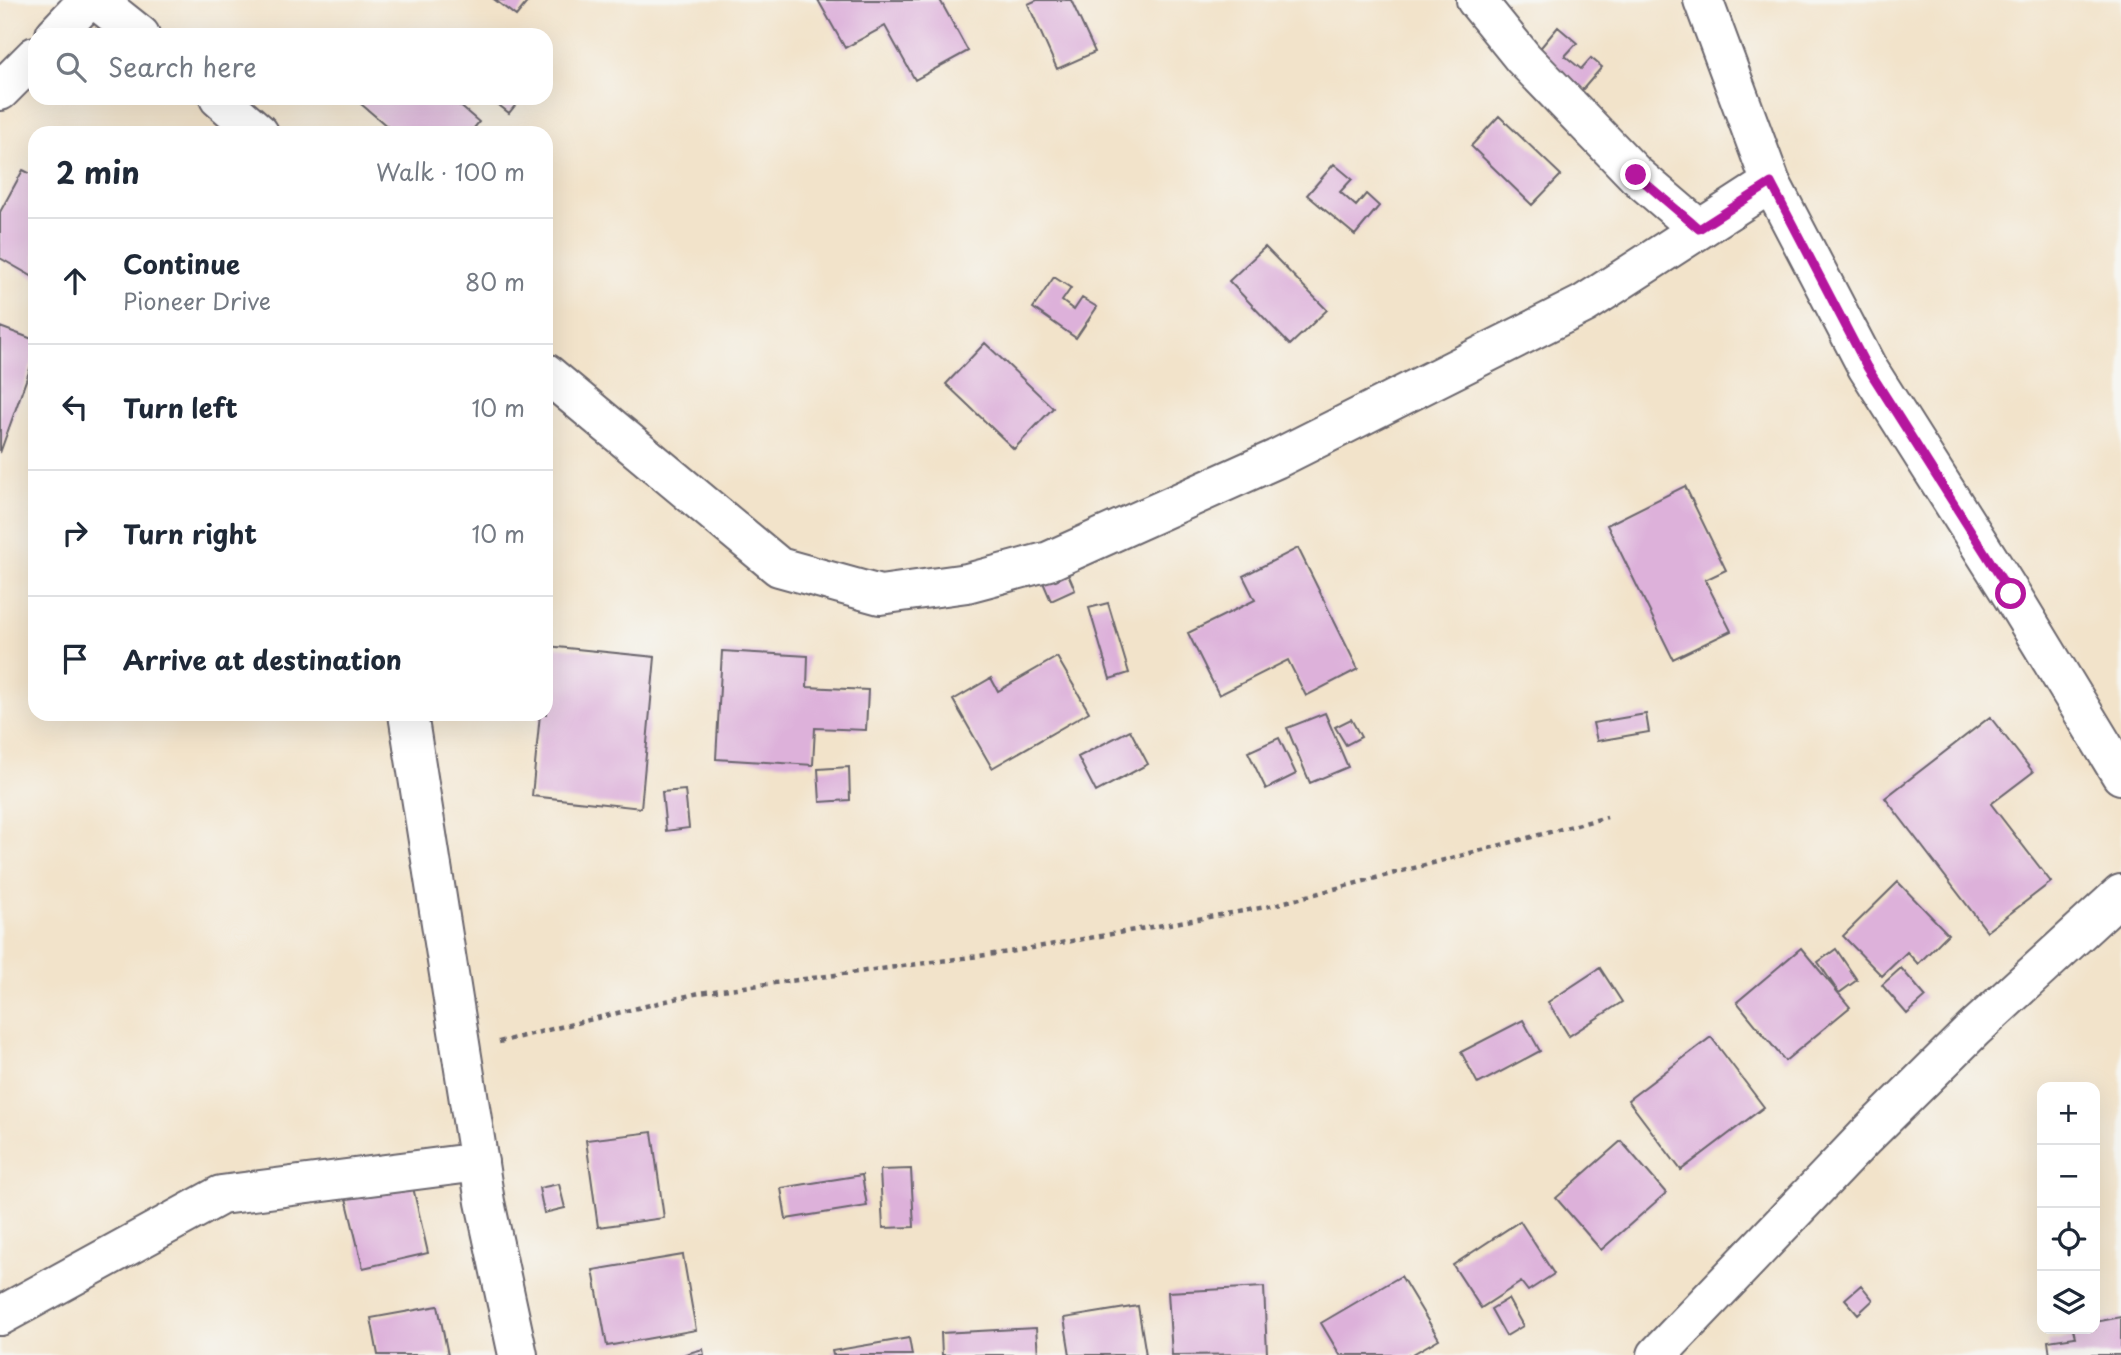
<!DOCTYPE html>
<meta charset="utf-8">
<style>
body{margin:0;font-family:"Playpen Sans",sans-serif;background:#f2f2f3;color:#1f2937}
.controls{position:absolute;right:21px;bottom:21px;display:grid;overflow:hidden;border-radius:14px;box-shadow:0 7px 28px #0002}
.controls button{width:63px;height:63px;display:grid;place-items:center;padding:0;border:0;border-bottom:2px solid #e0e1e3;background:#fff;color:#1f2937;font:35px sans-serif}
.stop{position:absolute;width:21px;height:21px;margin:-16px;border:5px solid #b5179e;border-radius:50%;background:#fff}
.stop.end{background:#b5179e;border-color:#fff;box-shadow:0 2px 7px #0008}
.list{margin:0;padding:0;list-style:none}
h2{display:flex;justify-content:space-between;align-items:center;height:91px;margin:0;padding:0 28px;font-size:30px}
h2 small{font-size:23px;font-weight:400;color:#747a83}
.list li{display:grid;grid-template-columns:46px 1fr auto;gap:21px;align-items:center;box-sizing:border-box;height:126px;padding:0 28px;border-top:2px solid #e0e1e3}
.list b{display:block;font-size:26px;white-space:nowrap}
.list p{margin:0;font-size:23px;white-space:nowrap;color:#747a83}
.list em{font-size:23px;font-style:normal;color:#747a83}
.icon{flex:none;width:38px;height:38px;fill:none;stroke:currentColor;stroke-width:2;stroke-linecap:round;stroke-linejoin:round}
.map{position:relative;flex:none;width:2121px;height:1355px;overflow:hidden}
.search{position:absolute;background:#fff;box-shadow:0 7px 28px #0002;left:28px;top:28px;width:525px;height:77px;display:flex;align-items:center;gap:18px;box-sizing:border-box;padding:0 24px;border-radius:21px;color:#747a83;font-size:26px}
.panel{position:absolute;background:#fff;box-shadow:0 7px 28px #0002;left:28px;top:126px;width:525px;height:595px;border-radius:21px}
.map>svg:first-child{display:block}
.building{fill:#ddb1da}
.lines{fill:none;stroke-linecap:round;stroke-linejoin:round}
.minor-casing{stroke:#6b666d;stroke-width:42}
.path{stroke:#6b666d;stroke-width:4.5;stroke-dasharray:5 5;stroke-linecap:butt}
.minor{stroke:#fff;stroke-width:38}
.route{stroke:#b5179e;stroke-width:9}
</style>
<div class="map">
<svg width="2121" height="1355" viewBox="0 0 2121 1355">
<rect width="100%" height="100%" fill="#f6f6f2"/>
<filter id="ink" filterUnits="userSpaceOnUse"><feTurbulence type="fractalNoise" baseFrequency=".0143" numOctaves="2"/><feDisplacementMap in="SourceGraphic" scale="14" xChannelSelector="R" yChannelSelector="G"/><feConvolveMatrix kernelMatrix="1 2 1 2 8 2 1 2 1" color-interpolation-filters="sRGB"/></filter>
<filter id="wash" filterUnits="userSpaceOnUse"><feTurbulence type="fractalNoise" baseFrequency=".00686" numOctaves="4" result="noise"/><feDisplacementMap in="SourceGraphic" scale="28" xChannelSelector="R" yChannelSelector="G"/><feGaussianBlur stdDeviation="1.57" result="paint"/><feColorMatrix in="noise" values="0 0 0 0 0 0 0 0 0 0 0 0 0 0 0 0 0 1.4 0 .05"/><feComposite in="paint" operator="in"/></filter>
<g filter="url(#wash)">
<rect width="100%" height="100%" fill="#f2e3ca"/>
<g id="blocks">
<path class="building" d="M495,0H529L516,16Z
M818,0H940L968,51L915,80L885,26L845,48Z
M1037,0H1071L1095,52L1057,69L1028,4Z
M1558,27L1577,43L1565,56L1581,69L1591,58L1602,67L1577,96L1532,58Z
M354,98H451L479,122L470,133H395Z
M490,98H521L509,113Z
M1499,116L1561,175L1532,205L1471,146Z
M1334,164L1352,179L1340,192L1356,206L1366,194L1379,206L1355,235L1307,195Z
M23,170L35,176V278L0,258V212Z
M1265,247L1327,310L1290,345L1229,281Z
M1054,277L1071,288L1062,301L1074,310L1082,298L1097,307L1076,338L1033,308Z
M0,327L35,340V355L0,453Z
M985,343L1053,408L1014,449L946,384Z
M1685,486L1726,570L1705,580L1731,631L1673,659L1607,525Z
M1298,548L1358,669L1306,696L1288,660L1219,695L1188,633L1255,600L1243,576Z
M1066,569L1075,590L1051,601L1042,580Z
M1108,603L1129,673L1110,679L1089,608Z
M547,646L655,657L641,808L532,796L540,714H546Z
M722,651L808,656L807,687L868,690L866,730L815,728L813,765L716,759Z
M1057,657L1089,712L992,768L953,700L991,678L998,691Z
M1325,713L1348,767L1310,783L1287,728Z
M1646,714L1649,732L1597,741L1593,723Z
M1990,717L2033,772L1991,804L2051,882L1987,931L1885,798Z
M1351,719L1361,737L1346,745L1335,727Z
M1130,730L1148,764L1096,792L1078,757Z
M1279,738L1296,774L1266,789L1248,752Z
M849,767L850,800L820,802L818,769Z
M685,790L689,828L666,831L662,792Z
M1898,882L1948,934L1918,964L1907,952L1882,976L1843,936Z
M1801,948L1850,1007L1785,1061L1737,1002Z
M1836,949L1857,980L1839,993L1818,962Z
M1600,968L1622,1002L1569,1036L1548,1002Z
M1901,968L1926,997L1907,1014L1882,985Z
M1523,1020L1540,1051L1478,1084L1461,1052Z
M1711,1037L1764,1107L1681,1170L1628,1100Z
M652,1132L664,1218L598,1227L586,1140Z
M1621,1141L1666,1193L1601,1250L1556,1198Z
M911,1169L914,1227L883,1228L880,1170Z
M862,1175L867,1206L786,1219L781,1188Z
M412,1183L428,1253L363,1268L346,1198Z
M559,1184L565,1208L544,1213L539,1188Z
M1520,1221L1554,1274L1528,1291L1521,1282L1481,1308L1453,1265Z
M683,1255L696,1330L607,1346L593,1270Z
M1401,1276L1439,1339L1411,1355H1340L1321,1323Z
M1861,1285L1873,1300L1858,1314L1845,1299Z
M1264,1287L1267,1354L1172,1355L1168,1292Z
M1508,1299L1523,1326L1506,1336L1491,1309Z
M438,1306L448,1355H378L371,1318Z
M1138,1306L1146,1355H1070L1064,1318Z
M2121,1317V1355H2050L2048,1341L2075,1337L2073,1329H2095V1322Z
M1036,1328L1038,1355H942L941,1333Z
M909,1338L912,1355H833L832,1351Z
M703,1349L704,1355H685V1354Z"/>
</g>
</g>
<g filter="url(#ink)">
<use href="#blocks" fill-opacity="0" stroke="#6b666d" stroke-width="2"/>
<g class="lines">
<g class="minor-casing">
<path id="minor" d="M96,0L140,35
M1476,0L1523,58L1636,175L1699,229
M1703,0L1771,183L1867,367L2011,594L2121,775
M55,35L88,0
M0,91L35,56
M219,98L259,133
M546,373L779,567L880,595L967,583L1049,561L1276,459L1584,304L1771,183
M408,714L485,1202L518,1355
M0,1316L221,1195L479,1162
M1657,1355L1865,1137L1974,1029L2121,894"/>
</g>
<path class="path" d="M499,1042L699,993L1009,952L1266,907L1607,817"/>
<use href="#minor" class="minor"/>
</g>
</g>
<g class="lines" filter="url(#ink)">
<path class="route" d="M1636,175L1699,229L1771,183L1867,367L2011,594"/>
</g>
</svg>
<div class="controls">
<button>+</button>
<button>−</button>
<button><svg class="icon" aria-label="locate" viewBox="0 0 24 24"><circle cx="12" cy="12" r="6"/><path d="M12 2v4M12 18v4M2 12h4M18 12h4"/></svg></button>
<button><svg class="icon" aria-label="layers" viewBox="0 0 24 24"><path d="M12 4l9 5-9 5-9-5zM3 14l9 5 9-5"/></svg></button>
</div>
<div class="stop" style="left:2011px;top:594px"></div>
<div class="stop end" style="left:1636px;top:175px"></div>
<div class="search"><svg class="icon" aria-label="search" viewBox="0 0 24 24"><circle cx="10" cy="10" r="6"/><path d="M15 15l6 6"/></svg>Search here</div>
<section class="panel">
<h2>2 min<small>Walk · 100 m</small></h2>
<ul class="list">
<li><svg class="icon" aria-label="ahead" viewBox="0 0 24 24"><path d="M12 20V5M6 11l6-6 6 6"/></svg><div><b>Continue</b><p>Pioneer Drive</p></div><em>80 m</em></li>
<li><svg class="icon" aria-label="left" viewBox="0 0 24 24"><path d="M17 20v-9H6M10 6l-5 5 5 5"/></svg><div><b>Turn left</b></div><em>10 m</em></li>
<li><svg class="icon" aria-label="right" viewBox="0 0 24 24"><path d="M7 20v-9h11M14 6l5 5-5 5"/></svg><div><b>Turn right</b></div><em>10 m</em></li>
<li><svg class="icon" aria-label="arrive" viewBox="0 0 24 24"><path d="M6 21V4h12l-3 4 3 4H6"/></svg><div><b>Arrive at destination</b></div></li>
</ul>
</section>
</div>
